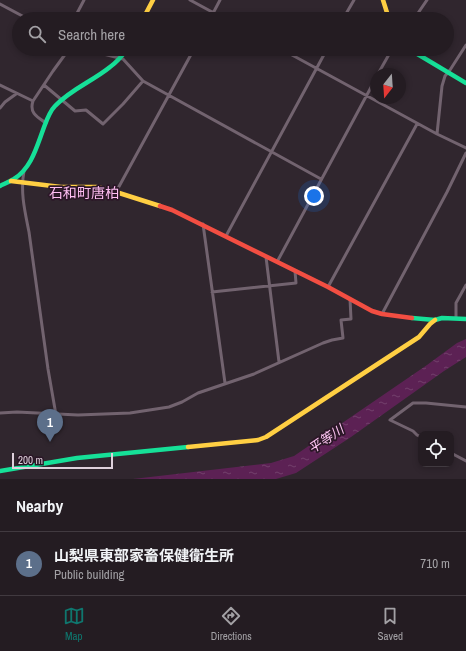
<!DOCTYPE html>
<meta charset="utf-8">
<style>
body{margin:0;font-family:"Archivo Narrow","Noto Sans JP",sans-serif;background:#30292f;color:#f1f3f6}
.controls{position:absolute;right:12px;bottom:12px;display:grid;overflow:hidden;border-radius:8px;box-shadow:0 2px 6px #0003}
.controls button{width:36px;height:36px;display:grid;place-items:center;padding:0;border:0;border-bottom:1px solid #413a40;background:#241c22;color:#f1f3f6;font:20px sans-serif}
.compass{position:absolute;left:370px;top:68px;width:36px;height:36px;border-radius:50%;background:#241c22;box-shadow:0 2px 6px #0003;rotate:197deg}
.scale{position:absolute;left:12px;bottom:10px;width:101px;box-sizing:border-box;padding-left:4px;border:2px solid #dfd1dc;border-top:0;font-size:11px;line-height:14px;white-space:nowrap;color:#dfd1dc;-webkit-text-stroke:3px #2b1727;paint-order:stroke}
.you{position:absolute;left:314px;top:196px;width:14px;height:14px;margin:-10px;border:3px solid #fff;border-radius:50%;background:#1a73e8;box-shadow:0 0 0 6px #1a73e833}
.badge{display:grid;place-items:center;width:26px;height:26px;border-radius:50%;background:#0f766e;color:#fff;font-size:13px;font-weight:700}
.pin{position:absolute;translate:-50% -33px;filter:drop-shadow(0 1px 2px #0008)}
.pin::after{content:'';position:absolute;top:21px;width:14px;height:12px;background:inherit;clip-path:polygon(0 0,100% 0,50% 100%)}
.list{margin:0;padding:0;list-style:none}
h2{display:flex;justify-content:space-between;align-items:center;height:52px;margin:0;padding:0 16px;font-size:17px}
h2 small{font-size:13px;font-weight:400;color:#a3a1a5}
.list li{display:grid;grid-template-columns:26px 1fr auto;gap:12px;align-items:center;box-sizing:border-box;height:64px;padding:0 16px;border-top:1px solid #413a40}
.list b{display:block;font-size:15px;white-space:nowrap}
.list p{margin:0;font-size:13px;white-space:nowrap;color:#a3a1a5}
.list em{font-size:13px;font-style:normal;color:#a3a1a5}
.icon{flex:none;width:22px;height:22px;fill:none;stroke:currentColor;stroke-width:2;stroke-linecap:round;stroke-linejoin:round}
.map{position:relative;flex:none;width:466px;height:479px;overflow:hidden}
.search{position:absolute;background:#241c22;box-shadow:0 2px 6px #0003;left:12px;right:12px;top:12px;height:44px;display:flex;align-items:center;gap:10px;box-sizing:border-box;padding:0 14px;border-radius:22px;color:#a3a1a5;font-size:15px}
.sheet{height:116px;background:#241c22}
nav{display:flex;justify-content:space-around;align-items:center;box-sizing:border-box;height:56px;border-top:1px solid #413a40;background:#241c22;font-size:11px;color:#a3a1a5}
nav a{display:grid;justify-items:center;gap:2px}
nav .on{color:#0f766e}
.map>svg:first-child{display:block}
.water{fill:url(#water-ripples)}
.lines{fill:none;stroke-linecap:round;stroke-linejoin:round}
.street{stroke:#72636f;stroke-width:3}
.fast{stroke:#16e098;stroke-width:4.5}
.slow{stroke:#ffcf43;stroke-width:4.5}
.jam{stroke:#f24e42;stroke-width:4.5}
.labels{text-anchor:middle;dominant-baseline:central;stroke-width:3.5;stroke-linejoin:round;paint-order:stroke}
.water-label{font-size:13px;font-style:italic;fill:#fec5f3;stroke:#2b1727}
.quarter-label{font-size:14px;fill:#febdf2;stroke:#2b1727}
</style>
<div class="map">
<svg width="466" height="479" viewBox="0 0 466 479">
<defs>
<pattern id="water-ripples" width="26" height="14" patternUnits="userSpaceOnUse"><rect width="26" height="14" fill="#5c2154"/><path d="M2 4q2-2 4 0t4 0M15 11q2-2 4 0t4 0" fill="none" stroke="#73406c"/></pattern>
</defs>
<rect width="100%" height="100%" fill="#30262e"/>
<path class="water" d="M466,339V357L444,371L351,437L296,473L276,479H133L271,463L294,456L427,365L457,343Z"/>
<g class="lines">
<path class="street" d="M190,0L225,19
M0,4L28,19
M74,19L84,0
M210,19L220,0
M343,19L354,0
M414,19L427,0
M84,49L123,59L143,81L321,179
M281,49L437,134L466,148
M378,74L392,49
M0,85L33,101
M44,85L75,111L86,110L103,124L123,104L143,81
M0,108L5,102L16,94
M46,123C37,117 29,113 33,101L53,71L69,49
M437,134L442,86L445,76L450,70L466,45
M24,171C20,192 25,212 29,232L48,369L56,415
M116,192L194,49
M203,224L225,383
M226,236L327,49
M266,257L279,362
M277,262L376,78
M328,287L417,124
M212,292L296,283L295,271
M382,314L447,192L466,153
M456,318V303L466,285
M0,413L17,412L78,415L130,413L169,407L182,402L198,393L254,374L323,343L332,340L343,338L341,320L351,319L350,299
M421,437L417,435L413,431L390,420L413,403H426L466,407
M451,453L466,461"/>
<path class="fast" d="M409,49L466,83
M0,186C4,184 9,182 14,179C31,168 36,149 43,130C46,122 49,112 55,106C71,89 93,81 110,67C117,62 122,56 127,49
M412,318L435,320L442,318L466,319
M0,471L77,458L188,447"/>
<path class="slow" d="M383,0L389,19
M143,19L153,0
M11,181L61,187H97L116,192L160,206
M188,447L258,440L266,437L419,337L430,324L435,320"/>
<path class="jam" d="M160,206L172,210L328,287L372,311L382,314L412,318"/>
</g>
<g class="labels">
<g class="water-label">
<text transform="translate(326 439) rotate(-34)">平等川</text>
</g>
<g class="quarter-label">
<text x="84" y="193">石和町唐柏</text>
</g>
</g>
</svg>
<div class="controls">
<button><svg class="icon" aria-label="locate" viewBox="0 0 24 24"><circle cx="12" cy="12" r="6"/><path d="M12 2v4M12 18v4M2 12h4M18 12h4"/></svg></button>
</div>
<svg class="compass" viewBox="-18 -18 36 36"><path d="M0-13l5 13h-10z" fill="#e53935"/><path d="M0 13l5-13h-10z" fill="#a3a1a5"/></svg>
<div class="scale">200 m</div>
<div class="you"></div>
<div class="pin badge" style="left:50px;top:442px;background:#5c6f8a">1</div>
<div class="search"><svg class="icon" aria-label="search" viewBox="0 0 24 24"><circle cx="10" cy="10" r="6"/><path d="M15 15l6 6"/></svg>Search here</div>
</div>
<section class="sheet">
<h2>Nearby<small></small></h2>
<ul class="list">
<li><span class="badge" style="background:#5c6f8a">1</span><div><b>山梨県東部家畜保健衛生所</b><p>Public building</p></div><em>710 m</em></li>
</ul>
</section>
<nav>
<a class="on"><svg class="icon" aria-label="map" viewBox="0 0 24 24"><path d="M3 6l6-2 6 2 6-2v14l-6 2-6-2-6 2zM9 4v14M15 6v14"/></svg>Map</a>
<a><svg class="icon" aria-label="directions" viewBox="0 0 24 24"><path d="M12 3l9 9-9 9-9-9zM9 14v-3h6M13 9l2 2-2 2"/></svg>Directions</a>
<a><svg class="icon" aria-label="saved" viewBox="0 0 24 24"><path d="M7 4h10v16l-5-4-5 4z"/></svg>Saved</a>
</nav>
